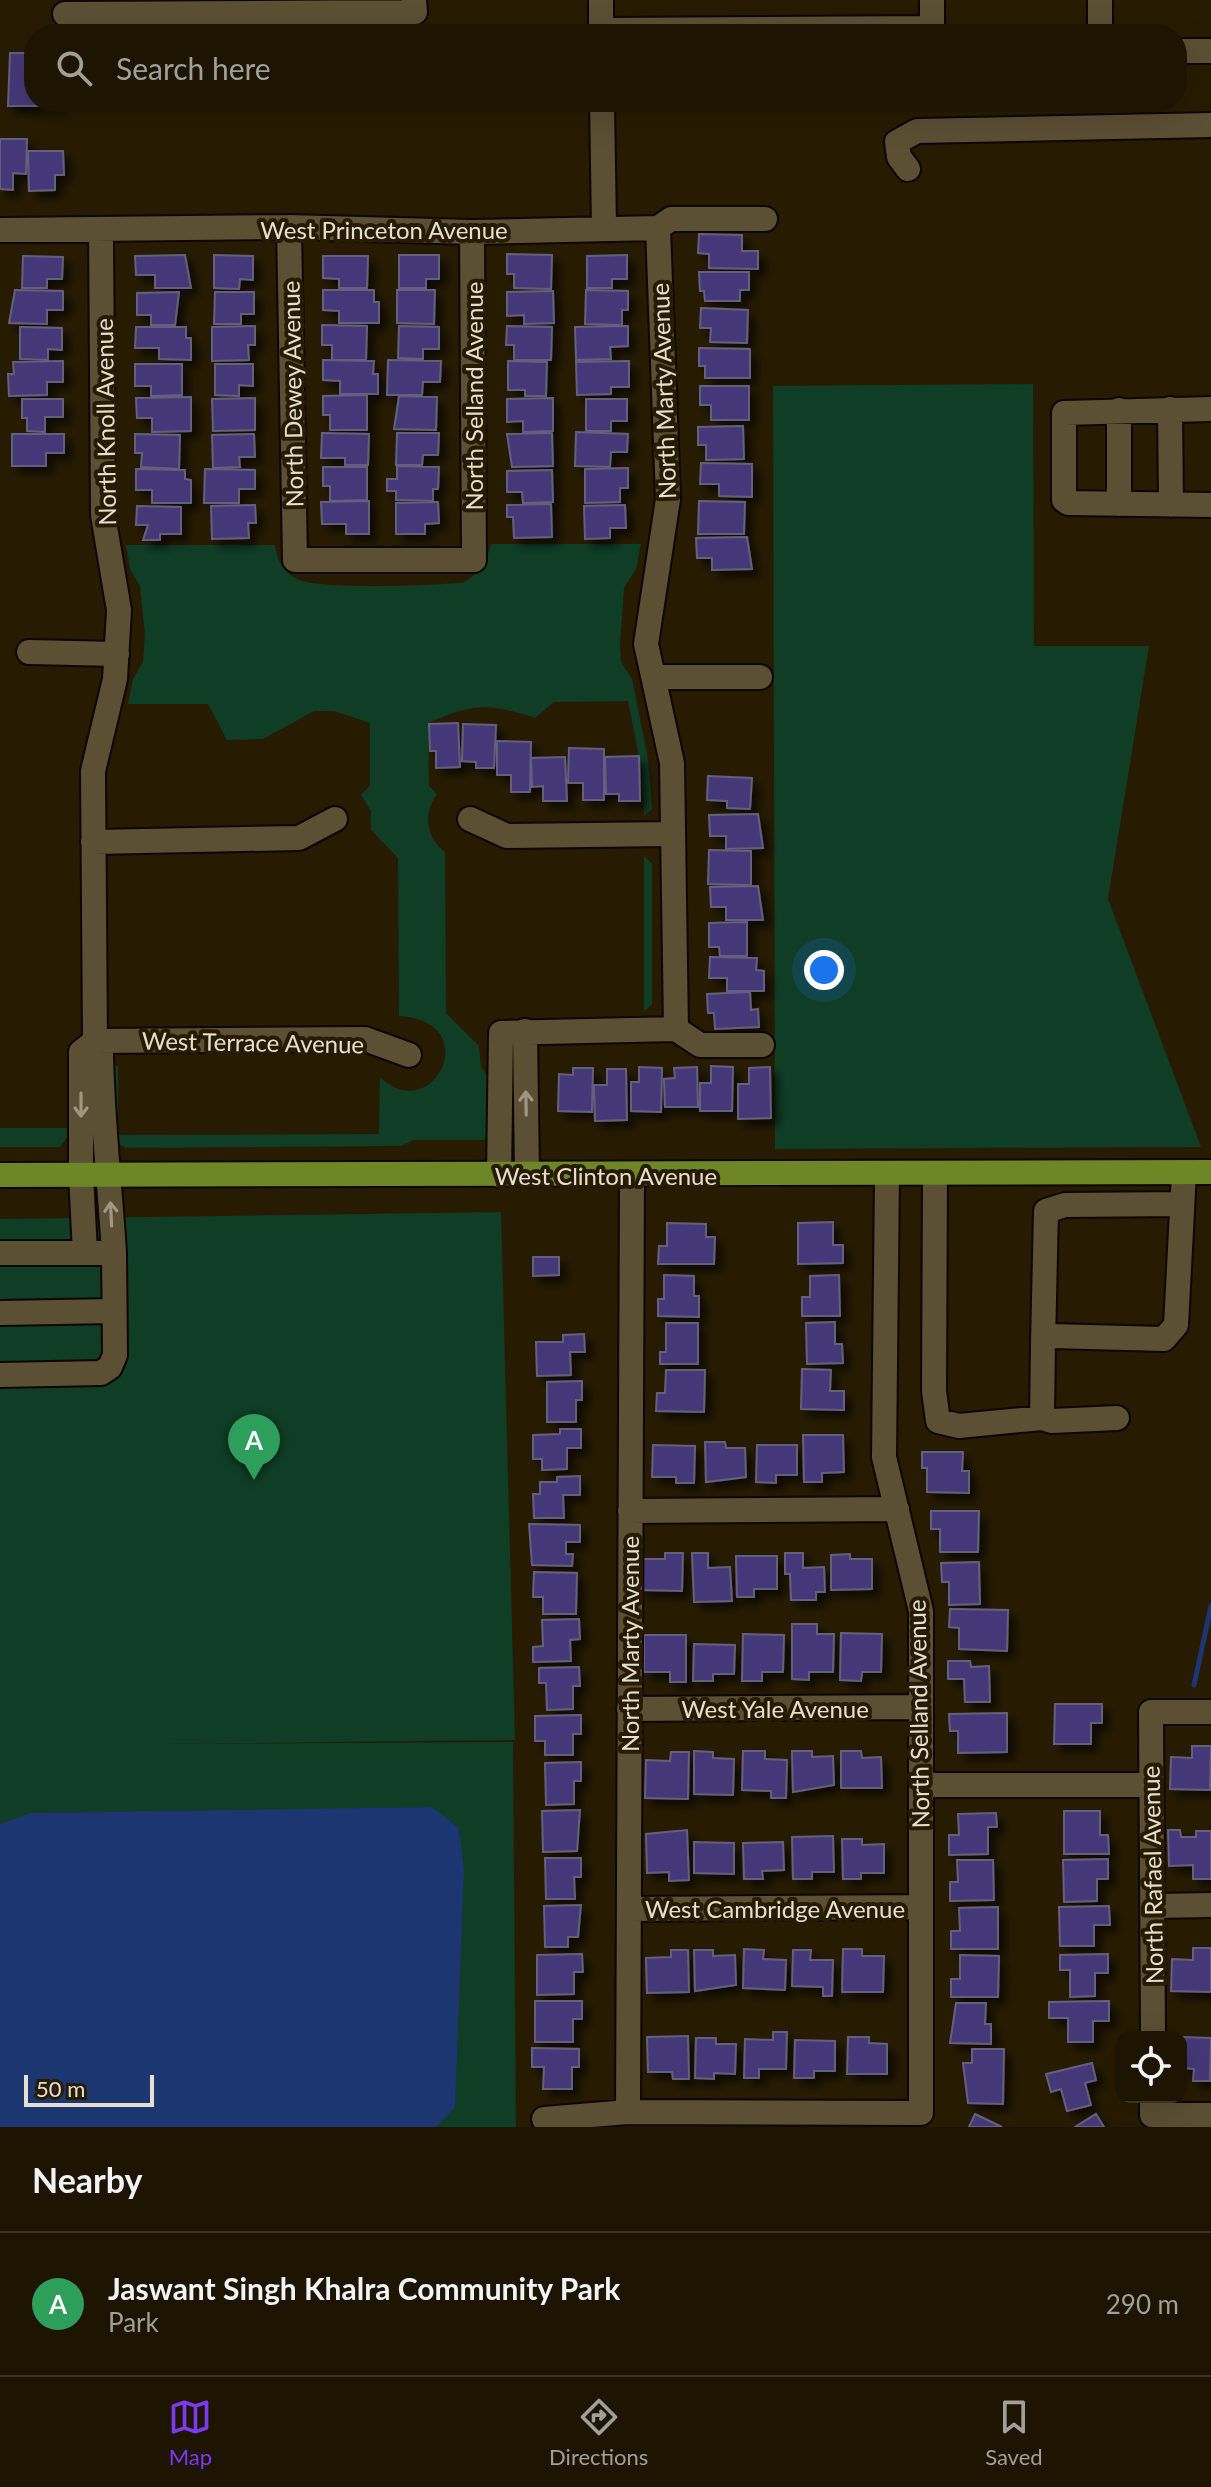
<!DOCTYPE html>
<style>
body{margin:0;font-family:Lato,sans-serif;background:#251e0c;color:#f1f3f6}
.controls{position:absolute;right:24px;bottom:24px;display:grid;overflow:hidden;border-radius:16px;box-shadow:0 8px 32px #0002}
.controls button{width:72px;height:72px;display:grid;place-items:center;padding:0;border:0;border-bottom:2px solid #3b3424;background:#1d1502;color:#f1f3f6;font:40px sans-serif}
.scale{position:absolute;left:24px;bottom:20px;width:130px;box-sizing:border-box;padding-left:8px;border:4px solid #e6dfd0;border-top:0;font-size:22px;line-height:28px;white-space:nowrap;color:#e6dfd0;-webkit-text-stroke:6px #271c02;paint-order:stroke}
.you{position:absolute;left:824px;top:970px;width:28px;height:28px;margin:-20px;border:6px solid #fff;border-radius:50%;background:#1a73e8;box-shadow:0 0 0 12px #1a73e833}
.badge{display:grid;place-items:center;width:52px;height:52px;border-radius:50%;background:#7c3aed;color:#fff;font-size:26px;font-weight:700}
.pin{position:absolute;translate:-50% -66px;filter:drop-shadow(0 2px 4px #0008)}
.pin::after{content:'';position:absolute;top:42px;width:28px;height:24px;background:inherit;clip-path:polygon(0 0,100% 0,50% 100%)}
.list{margin:0;padding:0;list-style:none}
h2{display:flex;justify-content:space-between;align-items:center;height:104px;margin:0;padding:0 32px;font-size:34px}
h2 small{font-size:26px;font-weight:400;color:#a09f99}
.list li{display:grid;grid-template-columns:52px 1fr auto;gap:24px;align-items:center;box-sizing:border-box;height:144px;padding:0 32px;border-top:2px solid #3b3424}
.list b{display:block;font-size:30px;white-space:nowrap}
.list p{margin:0;font-size:26px;white-space:nowrap;color:#a09f99}
.list em{font-size:26px;font-style:normal;color:#a09f99}
.icon{flex:none;width:44px;height:44px;fill:none;stroke:currentColor;stroke-width:2;stroke-linecap:round;stroke-linejoin:round}
.map{position:relative;flex:none;width:1211px;height:2127px;overflow:hidden}
.search{position:absolute;background:#1d1502;box-shadow:0 8px 32px #0002;left:24px;right:24px;top:24px;height:88px;display:flex;align-items:center;gap:20px;box-sizing:border-box;padding:0 28px;border-radius:32px;color:#a09f99;font-size:30px}
.sheet{height:248px;background:#1d1502}
nav{display:flex;justify-content:space-around;align-items:center;box-sizing:border-box;height:112px;border-top:2px solid #3b3424;background:#1d1502;font-size:22px;color:#a09f99}
nav a{display:grid;justify-items:center;gap:4px}
nav .on{color:#7c3aed}
.map>svg:first-child{display:block}
.green{fill:#0f3d26}
.water{fill:#1c3671}
.lines{fill:none;stroke-linecap:round;stroke-linejoin:round}
.stream{stroke:#1c3671;stroke-width:5}
.building{fill:#453778;stroke:#64607c;stroke-width:2;filter:url(#shadow)}
.minor-casing{stroke:#0f0600;stroke-width:28}
.major-casing{stroke:#0f0600;stroke-width:28}
.minor{stroke:#5b4f34;stroke-width:24}
.major{stroke:#6d8726;stroke-width:24}
.oneway{stroke:#a09782}
.labels{text-anchor:middle;dominant-baseline:central;stroke-width:8;stroke-linejoin:round;paint-order:stroke}
.street-label{font-size:24px;fill:#e6dfd0;stroke:#271c02}
</style>
<div class="map">
<svg width="1211" height="2127" viewBox="0 0 1211 2127">
<defs>
<filter id="shadow"><feDropShadow dx="7" dy="7" stdDeviation="4" flood-color="#0009"/></filter>
</defs>
<rect width="100%" height="100%" fill="#271c02"/>
<path class="green" d="M1033,384L1034,646H1149L1108,899L1201,1147L775,1149L773,386Z
M491,544H641L636,569L624,588L620,644L621,662L632,679L648,759L652,809L644,816L642,771L628,701L554,702L535,718C488,703 474,703 428,723L429,786L437,794C423,814 425,836 445,852L446,1013L479,1046L481,1066L492,1083L494,1125L484,1140H414L401,1146L126,1148L112,1139L110,1064L118,1066V1135L379,1134L380,1077C432,1128 487,1021 399,1016L398,858L371,830V811L361,795L370,786V723L334,711H314L263,739L227,740L208,704H128L133,679L143,662L145,636L140,586L130,569L126,545H275C277,560 283,572 297,579C317,590 439,586 465,582L484,567Z
M644,856L652,864V1004L644,1012Z
M0,1128H68V1136L60,1147H0Z
M501,1212L515,1740L158,1744L513,1742L516,2127H0V1219Z"/>
<path class="water" d="M432,1807L459,1828L464,1870L455,2107L436,2127H0V1824L31,1813Z"/>
<g class="lines">
<path class="stream" d="M1194,1685L1211,1606"/>
</g>
<path class="building" d="M10,53H34V102H61V106H8Z
M0,139H27L26,174L13,173V190L0,189Z
M28,151H63L64,175H55V190L29,191Z
M699,234L742,235V251H758V269L709,268V254L698,253Z
M507,254L552,255L551,289L514,288V274H507Z
M185,255L191,288H155V275H136L135,256Z
M214,255L253,256V280L240,279L239,289L214,288Z
M399,255H439V279H426V288H399Z
M627,255V279H612V288H587V256Z
M23,256L63,257L62,279H47V288H22Z
M323,256H368L367,288H339V279L323,278Z
M699,272H749V290H740V301H705L704,291H700Z
M15,290L63,291V310H47V324L9,323Z
M323,290H374V302H379V323H339V311L323,310Z
M397,290H435L434,324L397,323Z
M586,290L628,291V310H622V325L585,324Z
M553,291L554,323L524,324V315L507,316V292Z
M179,292L175,325H151V315H137V293Z
M215,292H254V314H241V324H214Z
M701,308L748,310L747,343L710,342L711,328H700Z
M322,325L367,326L366,360H332V345H322Z
M255,326V345H248L249,360L212,361V327Z
M399,326L439,327V349H423V359L398,358Z
M507,326L552,327L551,360H514V345H506Z
M628,326V346L610,347L611,359L576,360L575,327Z
M20,327L62,328V350L48,349V360L20,359Z
M136,327H186V338H191V360L159,359V348H135Z
M699,348L750,349V378H705V366H699Z
M323,360L374,361L373,374H378V394H340V381L323,380Z
M388,360L441,361L440,382H423L422,395H387Z
M63,361V382H47V395L9,396L8,374H14L13,362Z
M508,361L547,362L546,396H525V390H508Z
M629,361V387H611V394L577,395L576,362Z
M135,364H182V395L151,396V386H135Z
M215,364H253V386L239,385V396L215,395Z
M700,386H749V420H711V405H700Z
M367,395V430H330V415H323V396Z
M399,396L437,397L436,430L394,429Z
M191,397V431L152,432V418H137L136,398Z
M255,398V430L213,431L212,399Z
M553,398V431L523,432V421L507,422V399Z
M22,399H63V417H45V432L27,431V418H22Z
M586,399H627V421H611V431H586Z
M743,426L744,459L706,460V445H698V427Z
M576,432L628,434L627,452H611L610,467L575,466Z
M322,433L369,434L368,465H345V458H321Z
M397,433H439L438,455H423L422,465H396Z
M552,433L553,466L512,467L507,434Z
M12,434H64V453H46V466H12Z
M135,434L180,435L179,469L141,467L142,453H135Z
M254,434L255,457H239L240,467L213,468L212,435Z
M701,463L752,464V497L719,496V484H700Z
M397,466L439,467L438,489H433V501L396,500V491H387V479H397Z
M323,467H367V500L330,501V486H323Z
M628,468V488H620V502L585,503V469Z
M136,469L185,470V479L191,480V503H152V490H136Z
M205,469L255,470V489H239V503H204Z
M552,470L553,502L523,503L522,492H507V471Z
M369,501V534H346V524H322L321,502Z
M699,501L745,502L744,534H698Z
M438,502L439,523L425,524V534H396V503Z
M551,504L552,537L514,538L513,517H507V505Z
M255,505L256,523H248L249,538L212,539L211,506Z
M625,505L626,528H610V538L585,539L584,506Z
M137,506L181,507V534H160V540H143L148,525H136Z
M747,537L752,569L712,570V558H697L696,538Z
M458,723L460,767L436,768V751H430L429,724Z
M463,724L496,725L494,768H476V762L462,761Z
M497,741L531,742L530,792H511V775H497Z
M569,748L604,749V800H583V783H568Z
M639,756L640,801H619V794H606L605,757Z
M565,757L567,801H543V786L532,787L531,758Z
M708,776L752,778L750,809L727,808V801L707,800Z
M758,814L763,848L726,849V836H710L709,815Z
M709,850L751,851V885L708,884Z
M758,886L763,920H726V907H711L710,887Z
M747,922V956H720L719,947H709V923Z
M710,957L757,958L756,970L764,971V991H727V978H709Z
M750,992L751,1010L758,1009L759,1027L715,1029L714,1013H708L707,994Z
M711,1066L733,1067L732,1111H700V1083H711Z
M639,1067L662,1068L661,1112L631,1111V1082H639Z
M697,1067L698,1107H665L664,1079L675,1078L674,1068Z
M770,1067L771,1118L738,1119V1084H749V1068Z
M573,1068H593L592,1112L558,1111L559,1074L573,1075Z
M607,1069H626L627,1120L595,1121L594,1085H607Z
M833,1222V1245H843V1263L798,1264V1223Z
M667,1223L706,1224V1237H715L714,1264H658L659,1246H667Z
M533,1257H559V1275L533,1276Z
M664,1275L694,1276V1296H699V1317L658,1316V1299H664Z
M839,1275L840,1316H802V1297H810V1276Z
M835,1322V1344H842L843,1363L807,1364L806,1323Z
M666,1323H698V1364H660V1352H666Z
M584,1334L585,1352H570L571,1375L537,1376L536,1342H563V1335Z
M802,1369L831,1370L830,1391H844V1410L801,1409Z
M666,1370H705L704,1412L656,1411L657,1393H665Z
M582,1381V1400H576V1422H547V1382Z
M560,1429H581V1448H567V1469L542,1470V1459H533V1435L560,1434Z
M803,1435H843L844,1472L822,1473V1482H804Z
M705,1442H725L726,1448H745L746,1477L706,1482Z
M653,1445L695,1446L694,1483H676V1477H652Z
M757,1445H797V1475H776V1483L756,1482Z
M922,1452H963L962,1471H969V1493L927,1492V1468H922Z
M580,1476V1495H563L564,1518H534L533,1494H540V1482H557V1477Z
M931,1511H979L978,1552H940V1529H931Z
M529,1524L580,1525V1542H566V1554H573L572,1566L532,1565Z
M665,1553H683L682,1591L640,1590L641,1559H665Z
M692,1553H708V1568L730,1567L732,1601L694,1602Z
M785,1553H803V1568L824,1567L825,1592H816V1600H791L790,1574H785Z
M850,1554V1559H872V1589L831,1590V1555Z
M736,1556H777V1589H754V1597H737Z
M979,1562L980,1604L949,1605V1582H942L941,1563Z
M534,1572L577,1573L576,1614H543V1597H533Z
M950,1609L1008,1610L1007,1651L959,1649V1628L949,1627Z
M579,1619L580,1639L570,1640L571,1661L533,1662V1647L543,1646L542,1620Z
M792,1624H817V1634H834L833,1672H809V1680L792,1679Z
M841,1633L882,1634L881,1672H862L861,1681L840,1680Z
M743,1634L784,1635L783,1672H762V1681H742Z
M644,1635H686V1682H670V1672H644Z
M694,1644L735,1645L734,1674H713V1681H693Z
M948,1661H970L971,1667L989,1666L990,1702H965L964,1679H948Z
M579,1667L580,1686H573V1709L547,1710L546,1683H539V1668Z
M1055,1704H1102V1723H1091V1744H1054Z
M1007,1713V1752L958,1753V1731H950L949,1714Z
M581,1715V1734H573V1755H545V1741H535V1716Z
M1192,1746H1211L1210,1790L1170,1789L1171,1757L1192,1758Z
M694,1751L713,1752V1758L734,1759L733,1795L694,1794Z
M743,1751H765V1759L787,1760L786,1798H771V1791L742,1790Z
M792,1751H812V1757L833,1756L834,1785L793,1792Z
M841,1751H861L862,1758L881,1757L882,1788H841Z
M671,1752H689L688,1799L645,1798L646,1760L670,1761Z
M581,1762V1781H574V1804L546,1805L545,1763Z
M580,1810L577,1851L543,1852L542,1811Z
M1064,1811H1100V1835H1108L1109,1854H1064Z
M996,1813L997,1827H988V1854L949,1855V1835H959L958,1814Z
M687,1830L689,1880L669,1881V1872L647,1873L646,1834Z
M1168,1830H1180L1181,1837H1196V1831H1211V1879H1193V1865L1169,1866Z
M833,1836L834,1872H812V1879H793L792,1837Z
M842,1839H862V1845L884,1844V1873H861V1879H843Z
M694,1842L734,1843V1874L694,1873Z
M783,1842L784,1870L762,1871L763,1879H744L743,1843Z
M545,1858H581V1877H574L575,1899H546Z
M1108,1859V1879H1097V1901L1064,1902L1063,1860Z
M957,1860H993L994,1900L950,1901V1882H958Z
M581,1905L578,1937H568V1947H545L544,1906Z
M1109,1906L1110,1925H1094V1946H1060L1059,1907Z
M998,1907V1949H951V1931H960L959,1908Z
M1193,1948H1211V1992L1171,1991L1172,1959L1193,1960Z
M744,1949L764,1950L763,1959L786,1960L785,1990L743,1988Z
M843,1949H862V1956H884L883,1992H842Z
M671,1950H688L689,1992L647,1993L646,1958L671,1957Z
M694,1950H713V1956L735,1955L736,1985L695,1991Z
M793,1950H811L810,1960H833L832,1996H823V1987L792,1986Z
M582,1954L583,1972H574V1994L537,1995V1955Z
M1108,1954V1973H1095V1996L1070,1997V1970H1060V1955Z
M960,1955L999,1956L998,1997H951V1979H960Z
M535,2001H582V2019H573V2042H535Z
M1109,2001V2021H1093V2042H1068V2018H1049V2002Z
M956,2003H986L985,2024H991V2044L950,2043Z
M773,2032H787L786,2069H759V2078H744L745,2039L773,2040Z
M688,2036L689,2079H673L672,2072H648L647,2037Z
M848,2037H869V2043L887,2044V2074H847Z
M1181,2037L1211,2038L1210,2081H1193L1194,2069L1181,2068Z
M696,2038H716V2044H736L735,2074L714,2073V2079L695,2078Z
M795,2040L835,2041V2071H814V2078H794Z
M532,2048L579,2049V2067H572V2089H543L544,2067H532Z
M972,2049H1004L1003,2104L968,2103L963,2063H972Z
M1092,2063L1096,2080L1085,2083L1091,2105L1067,2111L1061,2089L1051,2092L1046,2074Z
M975,2114L1002,2127H969Z
M1096,2114L1104,2127H1075Z"/>
<g class="lines">
<g class="minor-casing">
<path id="minor" d="M1100,0V34
M65,14L415,12L414,0
M601,30L932,28V0
M601,34V0
M1177,51H1211
M602,102L604,228
M908,169L899,157L897,142L917,131L1211,125
M289,227L295,560H474L472,232
M658,228L668,499L646,644L672,763L676,1029
M0,230L289,227L472,232L658,228L671,219H765
M101,230L103,515L119,610L115,679L93,771L95,1041L101,1052C102,1120 110,1186 114,1253
M1170,409L1171,505
M1211,409L1064,413V500L1068,503L1211,505
M1119,410V504
M29,652L117,654
M656,677H760
M470,819L507,836L672,834
M93,842L299,838L335,819
M525,1031L527,1175
M95,1041L365,1039L409,1055
M499,1175L501,1033L676,1029L700,1045H762
M935,1175L934,1391L938,1421L959,1426L1042,1418
M85,1252L81,1175V1052L95,1041
M0,1253H114L115,1355L110,1367L101,1373L0,1375
M0,1313L114,1311
M1043,1344L1046,1211L1065,1205L1182,1204
M1117,1418L1052,1421L1042,1418L1043,1344L1051,1336L1164,1339L1176,1325L1184,1173
M630,1511L897,1509
M629,1709L921,1707
M921,1785H1150
M1154,1906L1211,1905
M629,1909L921,1907
M1153,2037L1151,1712H1211
M1152,2097V2115H1211
M628,2112L632,1176
M544,2119L628,2112L921,2113V1611L884,1457L887,1176"/>
</g>
<g class="major-casing">
<path id="major" d="M0,1175L1211,1172"/>
</g>
<use href="#minor" class="minor"/>
<use href="#major" class="major"/>
</g>
<defs><path id="oneway-shaft" d="M-6 0H5M1.5-3L5.5 0L1.5 3" fill="none" stroke-width="1.6" stroke-linecap="round" stroke-linejoin="round" transform="scale(2)"/></defs>
<g class="oneway">
<use href="#oneway-shaft" transform="translate(526 1103) rotate(-91)"/>
<use href="#oneway-shaft" transform="translate(81 1105) rotate(90)"/>
<use href="#oneway-shaft" transform="translate(111 1214) rotate(-93)"/>
</g>
<g class="labels">
<g class="street-label">
<text x="384" y="229">West Princeton Avenue</text>
<text transform="translate(663 391) rotate(-92)">North Marty Avenue</text>
<text transform="translate(292 394) rotate(-91)">North Dewey Avenue</text>
<text transform="translate(473 396) rotate(-90)">North Selland Avenue</text>
<text transform="translate(105 422) rotate(-91)">North Knoll Avenue</text>
<text transform="translate(253 1042) rotate(1)">West Terrace Avenue</text>
<text x="606" y="1175">West Clinton Avenue</text>
<text transform="translate(629 1644) rotate(-90)">North Marty Avenue</text>
<text x="775" y="1708">West Yale Avenue</text>
<text transform="translate(918 1714) rotate(-91)">North Selland Avenue</text>
<text transform="translate(1152 1875) rotate(-91)">North Rafael Avenue</text>
<text x="775" y="1908">West Cambridge Avenue</text>
</g>
</g>
</svg>
<div class="controls">
<button><svg class="icon" aria-label="locate" viewBox="0 0 24 24"><circle cx="12" cy="12" r="6"/><path d="M12 2v4M12 18v4M2 12h4M18 12h4"/></svg></button>
</div>
<div class="scale">50 m</div>
<div class="you"></div>
<div class="pin badge" style="left:254px;top:1480px;background:#2e9e5b">A</div>
<div class="search"><svg class="icon" aria-label="search" viewBox="0 0 24 24"><circle cx="10" cy="10" r="6"/><path d="M15 15l6 6"/></svg>Search here</div>
</div>
<section class="sheet">
<h2>Nearby<small></small></h2>
<ul class="list">
<li><span class="badge" style="background:#2e9e5b">A</span><div><b>Jaswant Singh Khalra Community Park</b><p>Park</p></div><em>290 m</em></li>
</ul>
</section>
<nav>
<a class="on"><svg class="icon" aria-label="map" viewBox="0 0 24 24"><path d="M3 6l6-2 6 2 6-2v14l-6 2-6-2-6 2zM9 4v14M15 6v14"/></svg>Map</a>
<a><svg class="icon" aria-label="directions" viewBox="0 0 24 24"><path d="M12 3l9 9-9 9-9-9zM9 14v-3h6M13 9l2 2-2 2"/></svg>Directions</a>
<a><svg class="icon" aria-label="saved" viewBox="0 0 24 24"><path d="M7 4h10v16l-5-4-5 4z"/></svg>Saved</a>
</nav>
